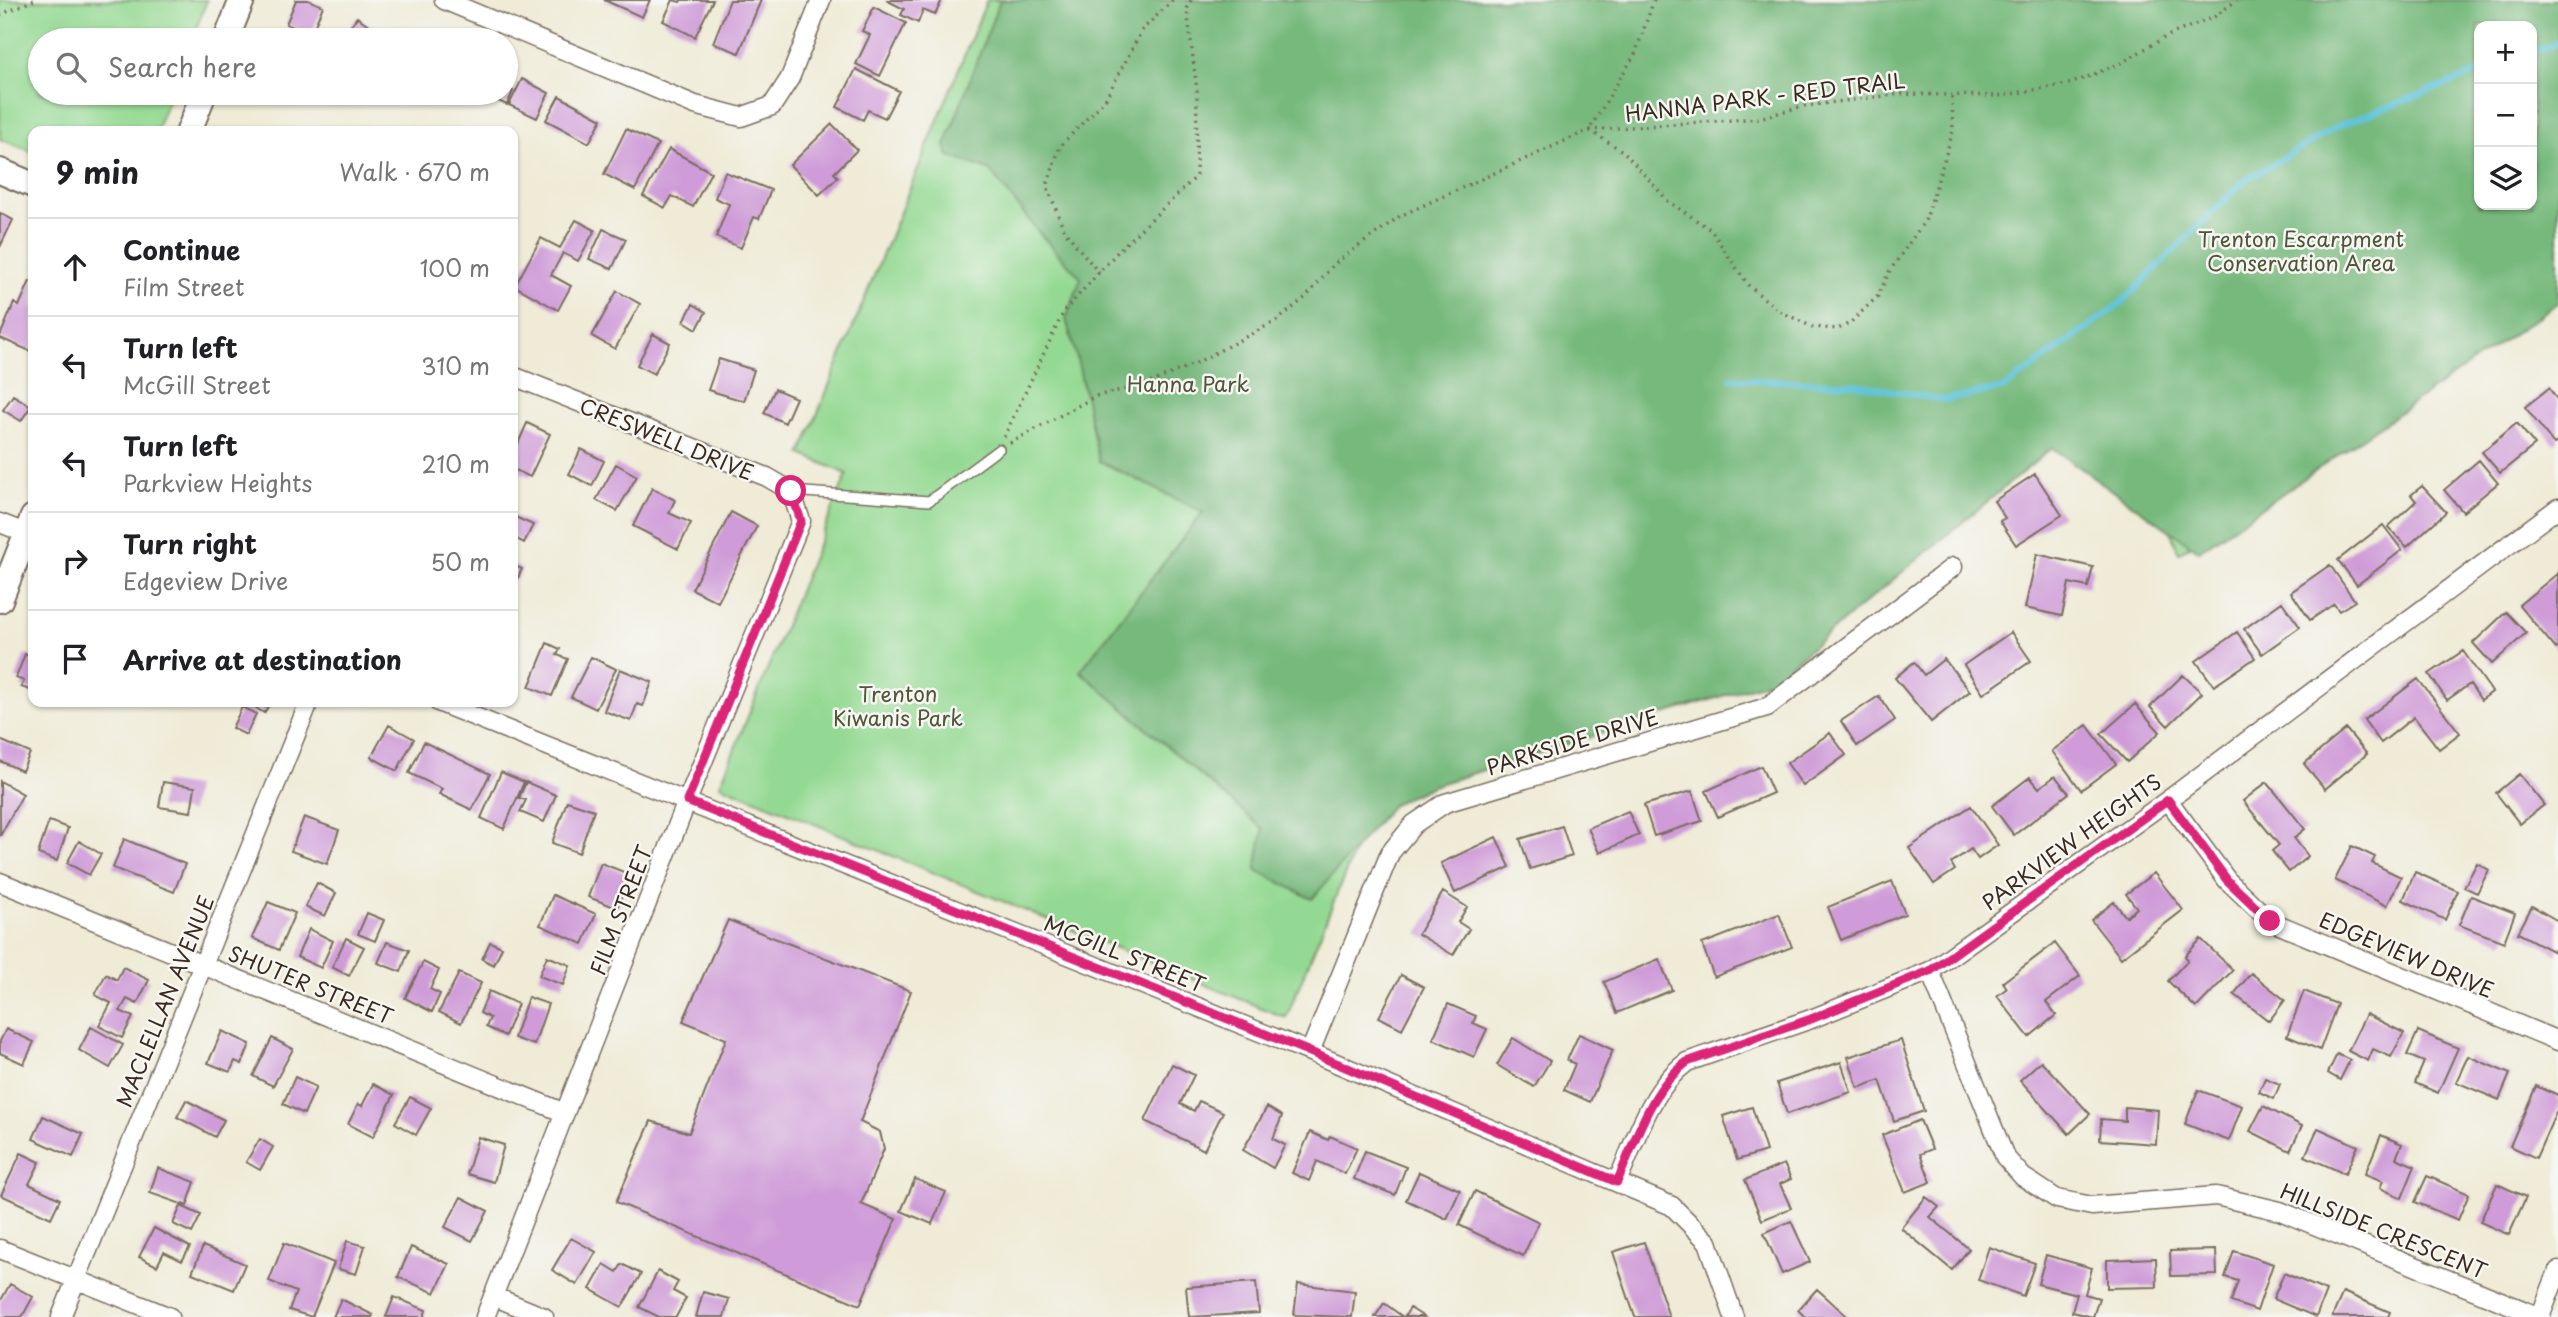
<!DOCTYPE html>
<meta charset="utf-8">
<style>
body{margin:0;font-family:"Playpen Sans",sans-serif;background:#f6f6f6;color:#202124}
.controls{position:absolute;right:21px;top:21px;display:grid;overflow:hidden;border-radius:14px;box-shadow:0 2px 5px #0004}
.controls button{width:63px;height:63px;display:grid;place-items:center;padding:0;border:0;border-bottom:2px solid #e0e0e0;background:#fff;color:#202124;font:35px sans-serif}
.stop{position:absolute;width:21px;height:21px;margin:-16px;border:5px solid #db2777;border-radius:50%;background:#fff}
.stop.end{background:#db2777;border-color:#fff;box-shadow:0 2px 7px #0008}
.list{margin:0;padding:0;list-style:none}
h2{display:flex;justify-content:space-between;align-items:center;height:91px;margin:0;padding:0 28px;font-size:30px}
h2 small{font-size:23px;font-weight:400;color:#757577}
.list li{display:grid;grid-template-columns:46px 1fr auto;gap:21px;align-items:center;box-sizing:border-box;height:98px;padding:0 28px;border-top:2px solid #e0e0e0}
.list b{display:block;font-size:26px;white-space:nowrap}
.list p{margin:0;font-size:23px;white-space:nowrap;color:#757577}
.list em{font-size:23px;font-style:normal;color:#757577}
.icon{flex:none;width:38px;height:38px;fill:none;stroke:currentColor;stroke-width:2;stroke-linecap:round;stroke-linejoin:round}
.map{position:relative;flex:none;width:2558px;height:1317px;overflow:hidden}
.search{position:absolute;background:#fff;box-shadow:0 2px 5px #0004;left:28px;top:28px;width:490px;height:77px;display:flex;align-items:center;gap:18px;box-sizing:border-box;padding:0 24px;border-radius:38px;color:#757577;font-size:26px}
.panel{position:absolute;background:#fff;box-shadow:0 2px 5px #0004;left:28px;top:126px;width:490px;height:581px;border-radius:14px}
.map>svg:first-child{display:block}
.green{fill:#94d993;stroke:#688258;stroke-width:2;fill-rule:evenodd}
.forest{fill:#77b97d;stroke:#59724e;stroke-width:2;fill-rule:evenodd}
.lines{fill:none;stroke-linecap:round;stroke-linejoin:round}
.stream{stroke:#5fc4dc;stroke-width:6}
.building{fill:#cf9bd8}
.lane-casing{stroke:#7a6e5f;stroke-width:12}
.street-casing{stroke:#7a6e5f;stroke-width:21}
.secondary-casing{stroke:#7a6e5f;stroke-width:28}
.path{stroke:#7a6e5f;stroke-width:3.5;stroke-dasharray:2 5;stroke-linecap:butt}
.lane{stroke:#fff;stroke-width:9}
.street{stroke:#fff;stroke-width:18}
.secondary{stroke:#fff;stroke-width:24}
.route{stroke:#db2777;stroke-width:9}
.labels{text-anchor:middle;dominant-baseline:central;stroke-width:5;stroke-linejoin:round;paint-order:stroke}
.street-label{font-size:21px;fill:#3b2a1e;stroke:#f6f6f2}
.park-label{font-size:21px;fill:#51563b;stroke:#f6f6f2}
</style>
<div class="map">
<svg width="2558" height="1317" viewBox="0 0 2558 1317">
<rect width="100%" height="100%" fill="#f6f6f2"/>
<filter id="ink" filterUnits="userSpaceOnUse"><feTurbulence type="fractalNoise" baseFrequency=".0143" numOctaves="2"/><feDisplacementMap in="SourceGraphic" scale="14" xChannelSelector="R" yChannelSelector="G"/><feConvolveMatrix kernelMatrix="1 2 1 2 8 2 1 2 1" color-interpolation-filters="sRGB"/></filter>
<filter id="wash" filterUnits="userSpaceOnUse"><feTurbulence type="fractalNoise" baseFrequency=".00686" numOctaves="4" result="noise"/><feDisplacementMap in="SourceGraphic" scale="28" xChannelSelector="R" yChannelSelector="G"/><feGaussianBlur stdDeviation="1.57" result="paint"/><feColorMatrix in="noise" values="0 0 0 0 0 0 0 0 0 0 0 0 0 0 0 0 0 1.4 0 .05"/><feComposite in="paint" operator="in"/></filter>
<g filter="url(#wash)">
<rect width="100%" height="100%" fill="#efebd7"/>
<path class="green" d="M0,0H207L192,40H40V93H171L156,131H33V152L0,139Z
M987,0H2558V281L2179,553L2153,489L2079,391L1376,798L1286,1018L720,785L847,474L801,454ZM2479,26H2532V205H2479Z"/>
<path class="forest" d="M1000,0H2558V303L2199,551L2052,448L1771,681L1432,786L1393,804L1312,899L1256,870L1263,829L1080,671L1203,512L1099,461L1078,363L1066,319L1081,278L1041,235L989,170L949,156L945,146ZM2479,26H2532V205H2479Z"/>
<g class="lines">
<path class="stream" d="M2532,52L2558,42
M1731,379L1854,384L1944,400L2004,388L2121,303L2244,181L2338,126L2479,72"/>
</g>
<g id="blocks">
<path class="building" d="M296,0H308L323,6L311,35L286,24Z
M604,0H650L642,17Z
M673,0L680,2L681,0H713L695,37L663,21Z
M730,0H761L739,53L713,43Z
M886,0H942L935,15L923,10L918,23L901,15L904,9Z
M874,7L906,23L880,76L856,64L870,35L862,31Z
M357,17L376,30L369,40H346L342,38Z
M856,69L899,91L885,118L868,110L863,120L837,107Z
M522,79L549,93L537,118L509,105Z
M506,88L513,91L507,105L480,93H506Z
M559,96L602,119L589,143L546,120Z
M832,124L857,150L834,173L838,177L819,195L790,165Z
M626,129L658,144L635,190L604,174Z
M669,149L711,172L693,207L672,196L665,208L643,196Z
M725,172L771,190L759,219L754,217L741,248L716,237L729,204L715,198Z
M0,213L13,220L0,247Z
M576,220L595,230L578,261L563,253L551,275L571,286L558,310L515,286L541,238L560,248Z
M603,229L626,239L612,269L589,259Z
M30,281L33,282V342L30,351L0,338V336L14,303L19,306Z
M617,291L640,304L615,349L592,336Z
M693,304L706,312L697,329L684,321Z
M653,334L670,343L654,374L637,365Z
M719,359L754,370L744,401L708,390Z
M2549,388L2558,401V441L2554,444L2525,407Z
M775,389L796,398L785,423L764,413Z
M13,395L31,406L21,421L3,410Z
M527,423L550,434L530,477L513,469V455Z
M2517,423L2535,445L2500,473L2482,452Z
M581,449L604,461L592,486L569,474Z
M2479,460L2498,483L2463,512L2444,490Z
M616,464L637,476L617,511L596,500Z
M2035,474L2062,515L2016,545L2000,521L2005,518L1994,501Z
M2422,486L2446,512L2407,547L2388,527L2416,501L2411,495Z
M652,488L675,500L669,513L691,523L678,549L633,526Z
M731,512L757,526L718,602L692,589Z
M513,516L533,525L524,543L513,537Z
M2383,525L2402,550L2357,585L2338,560Z
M2037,554L2093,567L2088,587L2069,583L2062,616L2025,608Z
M513,565L522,569L517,580L513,578Z
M2330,565L2355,601L2339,611L2334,604L2310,620L2291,592Z
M2558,573V647L2556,649L2519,605Z
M2282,602L2300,627L2262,654L2244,629Z
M2506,612L2526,633L2492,664L2473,643Z
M2011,632L2031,661L1983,694L1964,665Z
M2237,632L2255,658L2214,686L2196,661Z
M547,643L560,649L557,655L568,659L552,696L529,687Z
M2463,651L2492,692L2481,700L2470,684L2447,700L2429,674Z
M25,654L33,658V691L21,687L24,681L16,678Z
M591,657L616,669L596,709L571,697Z
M1944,659L1970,691L1931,722L1895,678L1914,662L1924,675Z
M620,669L652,682L643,706L637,704L631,721L604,711Z
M2183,675L2202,693L2168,726L2150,707Z
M2418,679L2460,733L2439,749L2414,717L2381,743L2364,720Z
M1879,696L1895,720L1857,746L1841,721Z
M247,702H271L264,713Z
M2135,704L2160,732L2127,762L2101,734Z
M242,707L256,714L246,735L232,728Z
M389,725L414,739L397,771L371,757Z
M2087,725L2116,764L2081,790L2052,751Z
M2346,729L2367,754L2325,789L2304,764Z
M1830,733L1846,755L1803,786L1787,763Z
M0,740L30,753L22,771L0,761Z
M424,742L490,774L472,810L439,794L442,789L409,773Z
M1761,766L1773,793L1718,817L1706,791Z
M501,772L524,782L504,829L481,818Z
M2519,774L2544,805L2520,824L2496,793Z
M2055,776L2069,793L2014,835L1992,806L2030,777L2039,788Z
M0,781L23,794L0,836Z
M163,782L195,787L191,812L159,807Z
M526,782L556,795L544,822L520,812L526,800L519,798Z
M2267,782L2305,829L2294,838L2308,856L2289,872L2272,851L2279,845L2243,801Z
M1692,791L1702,821L1654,836L1644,805Z
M567,801L594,810L579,853L552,843Z
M1971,806L1998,845L1978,859L1971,849L1951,863L1955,870L1934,884L1909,848Z
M1628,811L1639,835L1599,853L1588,828Z
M304,817L339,830L327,864L291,851Z
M49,821L68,828L57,861L38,854Z
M1562,826L1572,856L1530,869L1520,839Z
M1496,837L1510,867L1455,893L1441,863Z
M124,839L185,864L174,892L113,868Z
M79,841L101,854L89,875L67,863Z
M2352,846L2375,857L2372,863L2401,877L2387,906L2335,880Z
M601,863L629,874L617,908L588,897Z
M2477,863L2489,870L2477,893L2464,887Z
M2415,872L2458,891L2445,920L2403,900Z
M2154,873L2183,910L2121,958L2091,920L2114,902L2126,917L2137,908L2126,894Z
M1892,881L1905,914L1841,940L1828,907Z
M317,883L336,893L325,916L305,907Z
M1443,892L1467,907L1458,922L1469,929L1453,955L1418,934Z
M553,895L596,914L583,944L540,925Z
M2471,896L2515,913L2504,942L2459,925Z
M268,902L295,913L279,950L252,938Z
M2532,906L2558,921V954L2518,933Z
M367,913L384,920L375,941L358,934Z
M1779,914L1792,947L1714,977L1702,944Z
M728,920L911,991L860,1122L880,1132L884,1149L861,1204L896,1219L860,1305L616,1202L651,1121L689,1133L726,1039L683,1021Z
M309,929L333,941L321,968L297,957Z
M346,938L364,947L349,976L332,967Z
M2201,939L2233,970L2196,1008L2168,981L2188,960L2185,956Z
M387,942L409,950L401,972L378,963Z
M490,942L502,947L494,965L482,959Z
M2055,943L2080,976L2046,1002L2056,1015L2029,1037L1997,996L2007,988L2003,982Z
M547,956L570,965L563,985L539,976Z
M1659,959L1672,990L1617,1013L1604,982Z
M423,962L439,970L430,989L440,994L432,1012L405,998Z
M123,967L149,980L137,1004L127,999L120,1011L133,1017L122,1038L99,1026L111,1003L95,995L106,974L117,980Z
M459,973L481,983L461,1023L439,1012Z
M2251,973L2285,1000L2269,1021L2234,994Z
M1401,975L1424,987L1402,1029L1379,1017Z
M489,991L518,1004L505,1036L486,1027L490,1018L480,1013Z
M2304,991L2337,1004L2320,1050L2287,1036Z
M528,997L548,1004L534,1045L514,1038Z
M1448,1004L1476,1016L1473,1023L1487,1029L1474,1057L1433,1039Z
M2366,1014L2404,1033L2391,1057L2373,1049L2368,1061L2348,1051Z
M91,1027L123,1045L110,1068L79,1050Z
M6,1029L34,1042L24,1064L0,1053V1041Z
M222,1031L250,1044L242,1064L235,1061L230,1072L208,1063Z
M2418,1031L2458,1048L2438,1093L2415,1083L2424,1062L2407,1055Z
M1579,1034L1613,1050L1590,1102L1564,1090L1575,1064L1567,1060Z
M272,1038L293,1049L273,1086L253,1076Z
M1513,1038L1550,1061L1534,1087L1497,1065Z
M1901,1040L1924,1111L1894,1121L1880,1080L1858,1088L1848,1057Z
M2337,1054L2350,1060L2340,1080L2328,1073Z
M2468,1056L2510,1074L2499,1100L2456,1082Z
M2041,1061L2090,1114L2069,1134L2020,1080Z
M1841,1062L1851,1092L1787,1114L1777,1083Z
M1172,1064L1194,1075L1180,1104L1194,1111L1199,1101L1223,1112L1204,1150L1145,1121Z
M295,1077L316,1087L304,1114L283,1104Z
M2265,1078L2280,1084L2274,1099L2259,1092Z
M373,1084L394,1095L373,1137L348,1124L358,1104L362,1106Z
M2536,1086L2558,1096V1108L2536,1158L2510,1146Z
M2198,1090L2242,1106L2229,1141L2185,1124Z
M410,1097L431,1108L416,1135L395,1123Z
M186,1100L224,1120L215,1137L177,1117Z
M2263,1106L2302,1126L2290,1151L2250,1131Z
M1267,1107L1282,1116L1273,1139L1285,1145L1273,1168L1243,1150Z
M1752,1107L1766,1151L1737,1160L1723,1116Z
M2125,1107L2158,1110L2156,1144L2100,1140L2101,1119L2125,1121Z
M43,1116L83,1134L73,1157L33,1139Z
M1920,1120L1932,1149L1920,1154L1931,1182L1905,1192L1882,1135Z
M2318,1128L2358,1146L2345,1174L2305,1156Z
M1310,1132L1328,1140L1330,1136L1357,1148L1345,1174L1317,1161L1309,1181L1292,1173Z
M2381,1135L2402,1144L2396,1158L2415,1166L2402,1198L2380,1188L2383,1181L2365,1174Z
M478,1137L504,1145L494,1182L467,1174Z
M260,1139L273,1147L260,1170L246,1162Z
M1365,1151L1406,1167L1395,1195L1354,1179Z
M21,1153L40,1162L29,1184L60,1199L51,1218L1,1195Z
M1784,1164L1791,1179L1780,1184L1791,1208L1762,1220L1745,1180Z
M158,1168L195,1182L187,1206L150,1193Z
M1419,1172L1460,1190L1447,1219L1406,1200Z
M2427,1176L2469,1194L2458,1220L2415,1202Z
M915,1179L946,1192L932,1224L901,1211Z
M2497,1184L2526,1197L2509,1235L2480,1222Z
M1475,1191L1539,1222L1523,1256L1459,1225Z
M461,1197L488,1211L472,1241L445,1227Z
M1926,1197L1939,1207L1930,1217L1969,1249L1952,1270L1901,1228Z
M181,1206L201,1215L192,1233L173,1224Z
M1791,1221L1810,1262L1782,1274L1764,1233Z
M154,1228L190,1247L182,1261L164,1252L157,1266L139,1257Z
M571,1238L596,1252L577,1285L552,1270Z
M347,1241L365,1246L356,1274L338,1269Z
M1644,1242L1669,1317H1635L1613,1252Z
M284,1243L334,1263L312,1317L289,1310L296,1292L269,1281Z
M203,1246L245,1264L234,1290L192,1273Z
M411,1247L449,1264L435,1293L398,1277Z
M1989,1247L2035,1263L2023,1296L1978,1280Z
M2216,1250L2217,1275L2171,1276L2170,1251Z
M2234,1251L2273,1264L2257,1311L2231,1302L2238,1281L2225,1277Z
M2046,1255L2092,1268L2085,1294L2099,1298L2093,1317L2072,1312L2077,1294L2038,1284Z
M2156,1258L2157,1287L2107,1288V1260Z
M604,1264L617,1272L622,1264L641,1274L622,1307L590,1289Z
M658,1271L678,1282L673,1291L686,1298L676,1317H659L639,1307Z
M2284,1273L2326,1291L2316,1317L2273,1299Z
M1256,1282L1259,1313L1189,1317L1186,1287Z
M10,1284L33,1297L22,1317H0V1302Z
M1298,1284L1355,1291L1352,1317L1294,1315Z
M1817,1289L1848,1317H1805L1798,1310Z
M703,1292L729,1299L724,1317H696Z
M2343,1292L2390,1312L2388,1317H2332Z
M394,1297L426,1310L424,1317H386Z
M341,1299L373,1315L372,1317H333Z
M1384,1303L1403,1317H1375Z
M1410,1308L1424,1317H1404Z"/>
</g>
</g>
<g filter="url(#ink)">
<use href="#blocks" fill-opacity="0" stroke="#7a6e5f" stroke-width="2"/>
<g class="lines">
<g class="lane-casing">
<path id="lane" d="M791,491L929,501L999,449"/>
</g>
<g class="street-casing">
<path id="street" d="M444,0L695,105L741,117L772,106L790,78L821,0
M0,523L33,536
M438,702L1310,1052L1672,1206L1708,1242L1734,1317
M2168,800L2227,880L2270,921L2558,1041
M0,882L565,1113
M1930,971L2005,1157L2023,1177L2057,1199L2092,1206L2216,1196L2280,1211L2540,1317L2558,1271
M1310,1052L1390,853L1414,824L1445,803L1767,707L1953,567
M1617,1182C1635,1142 1650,1089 1687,1062L1811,1019L1930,971L2168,800L2558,508
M0,1249L170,1317
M493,1296L544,1317
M61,1317L309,702
M485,1317L687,801L801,521L791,491L767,477L513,376"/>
</g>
<g class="secondary-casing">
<path id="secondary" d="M226,40L242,0
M189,131L204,93
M0,171L33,185
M0,600L33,517"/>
</g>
<path class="path" d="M1654,0L1635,54L1589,130L1624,152L1668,201L1711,230L1748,285L1778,310L1812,327L1838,329L1850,323L1878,296L1889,272L1926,219L1953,131L1952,95
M0,15L34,0
M1099,273L1064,230L1047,186L1060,146L1105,100L1142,30L1173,0
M1004,437L1064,311L1123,246L1196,177L1197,91L1187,9L1191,0
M1010,443L1096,396L1147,384L1196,363L1278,320L1307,296L1334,264L1400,216L1589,130L1759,118L1804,106L1901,94L1999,96L2073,83L2121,63L2167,36L2214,17L2237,0"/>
<use href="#lane" class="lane"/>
<use href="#street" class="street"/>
<use href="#secondary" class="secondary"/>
</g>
</g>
<g class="lines" filter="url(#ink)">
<path class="route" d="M791,491L801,521L687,801L1310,1052L1617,1182C1635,1142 1650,1089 1687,1062L1811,1019L1930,971L2168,800L2227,880L2270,921"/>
</g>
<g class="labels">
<g class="street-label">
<text transform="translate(1765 96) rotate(-7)">HANNA PARK - RED TRAIL</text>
<text transform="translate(667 438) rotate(22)">CRESWELL DRIVE</text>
<text transform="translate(1572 741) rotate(-17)">PARKSIDE DRIVE</text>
<text transform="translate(2071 841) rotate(-36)">PARKVIEW HEIGHTS</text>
<text transform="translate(620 910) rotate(-69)">FILM STREET</text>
<text transform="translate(1125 953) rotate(22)">MCGILL STREET</text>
<text transform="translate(2407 954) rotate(23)">EDGEVIEW DRIVE</text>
<text transform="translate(311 984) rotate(22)">SHUTER STREET</text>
<text transform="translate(164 1001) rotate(-68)">MACLELLAN AVENUE</text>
<text transform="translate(2384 1230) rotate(22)">HILLSIDE CRESCENT</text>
</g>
<g class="park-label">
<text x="2301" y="238">Trenton Escarpment<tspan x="2301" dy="24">Conservation Area</tspan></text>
<text x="1188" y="383">Hanna Park</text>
<text x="898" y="693">Trenton<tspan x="898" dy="24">Kiwanis Park</tspan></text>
</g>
</g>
</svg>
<div class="controls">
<button>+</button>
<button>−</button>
<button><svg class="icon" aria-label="layers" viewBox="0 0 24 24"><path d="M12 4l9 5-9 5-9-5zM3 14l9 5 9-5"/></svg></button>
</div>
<div class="stop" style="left:791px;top:491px"></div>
<div class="stop end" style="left:2270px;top:921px"></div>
<div class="search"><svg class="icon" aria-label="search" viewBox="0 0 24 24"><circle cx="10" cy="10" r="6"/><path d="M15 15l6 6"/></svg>Search here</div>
<section class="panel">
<h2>9 min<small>Walk · 670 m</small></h2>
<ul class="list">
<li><svg class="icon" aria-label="ahead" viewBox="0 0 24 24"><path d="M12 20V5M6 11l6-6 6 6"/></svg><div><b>Continue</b><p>Film Street</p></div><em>100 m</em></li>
<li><svg class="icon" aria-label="left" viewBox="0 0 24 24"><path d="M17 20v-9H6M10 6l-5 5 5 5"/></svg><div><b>Turn left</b><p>McGill Street</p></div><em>310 m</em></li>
<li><svg class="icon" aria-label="left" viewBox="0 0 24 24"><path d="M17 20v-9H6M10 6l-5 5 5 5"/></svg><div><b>Turn left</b><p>Parkview Heights</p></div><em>210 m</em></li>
<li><svg class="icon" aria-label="right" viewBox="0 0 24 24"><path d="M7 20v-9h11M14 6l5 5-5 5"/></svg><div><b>Turn right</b><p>Edgeview Drive</p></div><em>50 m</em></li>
<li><svg class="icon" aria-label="arrive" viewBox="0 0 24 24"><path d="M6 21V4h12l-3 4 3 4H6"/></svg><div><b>Arrive at destination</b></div></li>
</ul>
</section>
</div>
